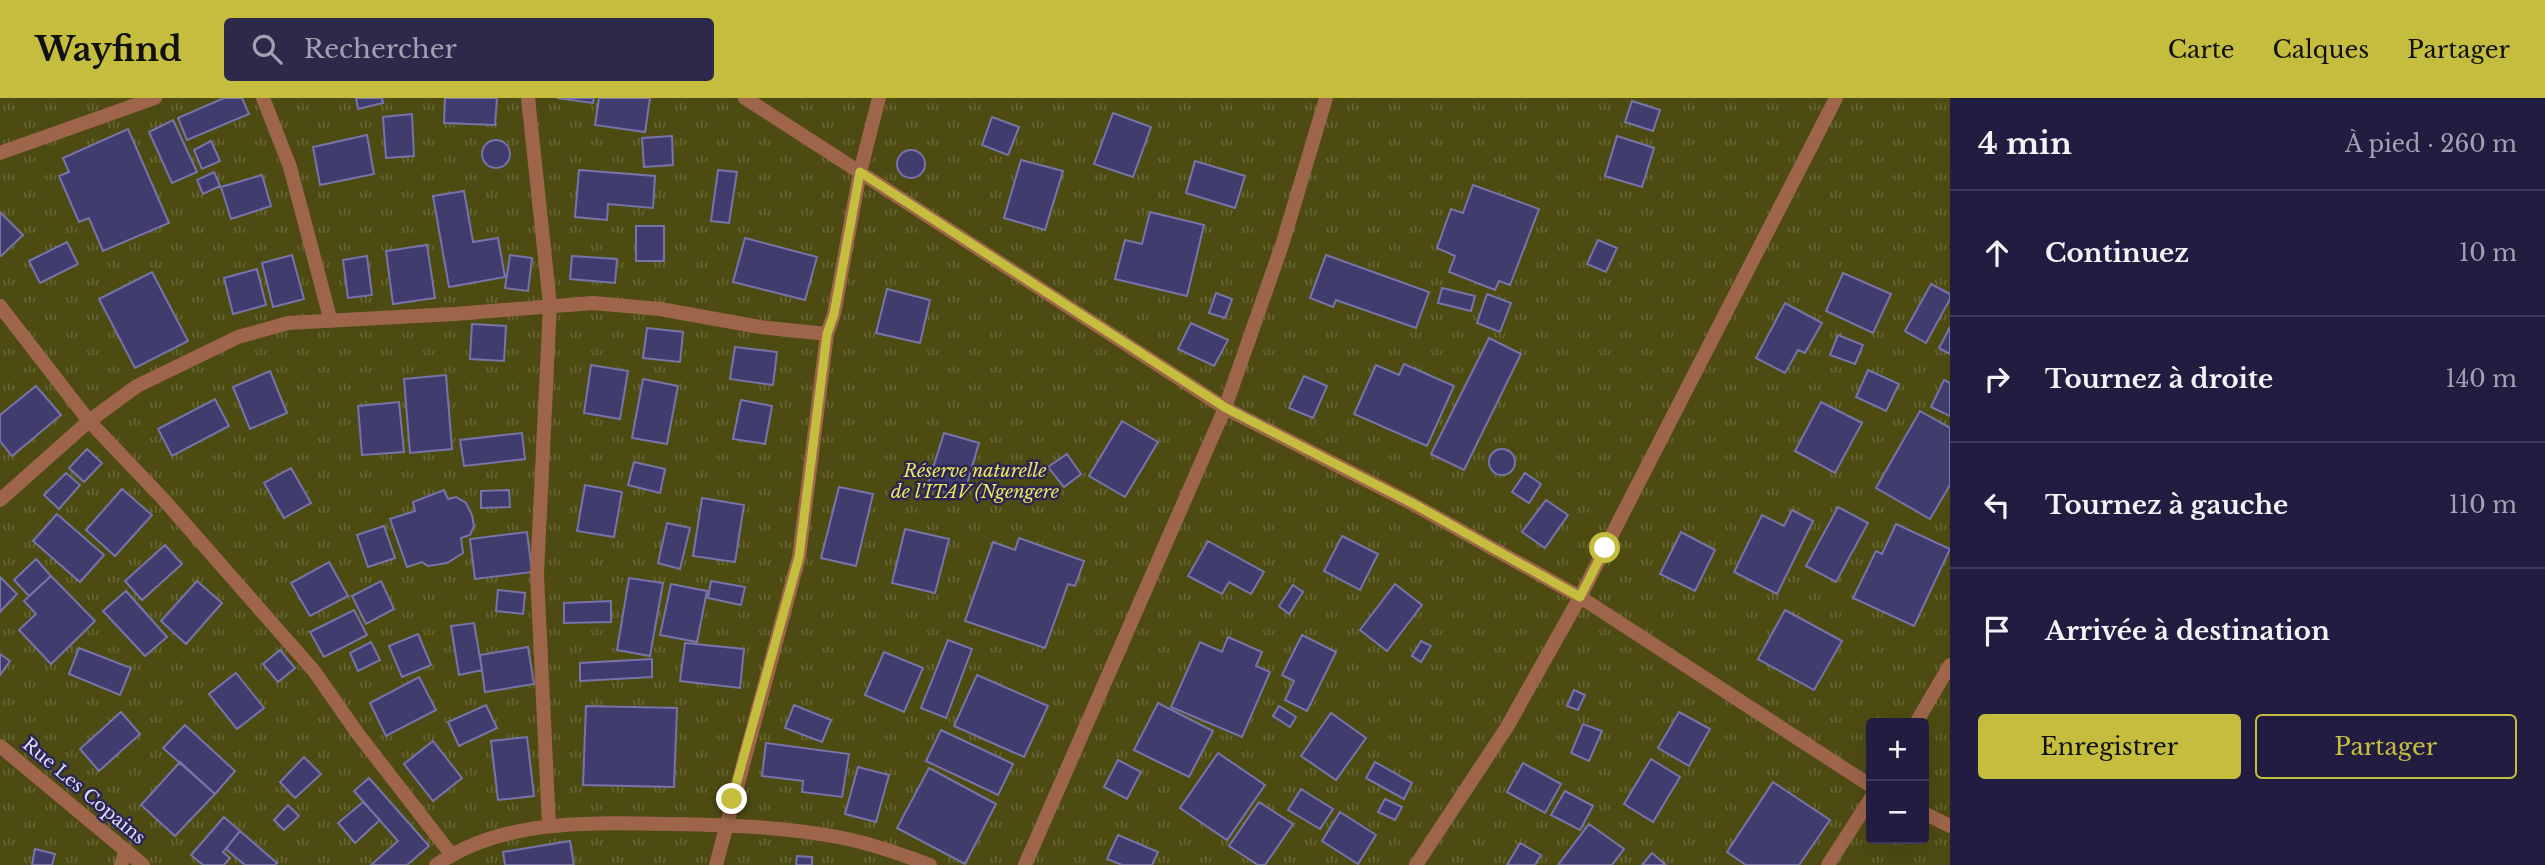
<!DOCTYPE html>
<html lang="fr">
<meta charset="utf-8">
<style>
body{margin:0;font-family:"Libre Baskerville",serif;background:#2d294b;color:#f1f3f6}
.controls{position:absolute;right:21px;bottom:21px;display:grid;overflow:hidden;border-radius:7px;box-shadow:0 7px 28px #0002}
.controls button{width:63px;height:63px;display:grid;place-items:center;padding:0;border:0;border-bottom:2px solid #3e3a59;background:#211c40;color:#f1f3f6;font:35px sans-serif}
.stop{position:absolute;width:21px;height:21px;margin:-16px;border:5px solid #c4bd3e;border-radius:50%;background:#fff}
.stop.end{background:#c4bd3e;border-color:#fff;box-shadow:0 2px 7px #0008}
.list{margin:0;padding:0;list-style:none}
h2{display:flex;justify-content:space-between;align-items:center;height:91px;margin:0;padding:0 28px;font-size:30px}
h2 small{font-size:23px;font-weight:400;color:#a2a1b1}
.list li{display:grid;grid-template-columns:46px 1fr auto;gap:21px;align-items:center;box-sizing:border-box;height:126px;padding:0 28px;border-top:2px solid #3e3a59}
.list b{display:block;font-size:26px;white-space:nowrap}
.list em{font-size:23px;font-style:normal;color:#a2a1b1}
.actions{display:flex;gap:14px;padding:21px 28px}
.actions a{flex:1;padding:16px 0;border:2px solid #c4bd3e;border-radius:7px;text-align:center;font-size:24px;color:#c4bd3e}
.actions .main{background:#c4bd3e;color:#111}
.icon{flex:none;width:38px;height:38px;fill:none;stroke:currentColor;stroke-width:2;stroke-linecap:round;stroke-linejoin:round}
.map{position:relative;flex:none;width:1950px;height:767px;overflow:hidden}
header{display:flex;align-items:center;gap:42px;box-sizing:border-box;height:98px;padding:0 35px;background:#c4bd3e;color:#111}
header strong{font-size:33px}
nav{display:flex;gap:38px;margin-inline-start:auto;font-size:24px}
.search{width:490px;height:63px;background:#2d294b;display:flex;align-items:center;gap:18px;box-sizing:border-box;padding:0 24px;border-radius:7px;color:#a2a1b1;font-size:26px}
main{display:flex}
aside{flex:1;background:#211c40}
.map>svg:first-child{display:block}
.grass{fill:url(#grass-tufts);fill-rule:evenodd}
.building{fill:#413c6e;stroke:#7774aa;stroke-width:2}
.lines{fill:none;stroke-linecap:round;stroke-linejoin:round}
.minor{stroke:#9e654a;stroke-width:14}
.tertiary{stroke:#9e654a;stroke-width:14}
.route{stroke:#c4bd3e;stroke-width:9}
.labels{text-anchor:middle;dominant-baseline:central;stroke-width:5;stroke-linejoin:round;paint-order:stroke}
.park-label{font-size:18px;font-style:italic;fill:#eee65c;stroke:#2c2655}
.street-label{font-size:18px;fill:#dcdcfa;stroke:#2c2655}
</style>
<header>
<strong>Wayfind</strong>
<div class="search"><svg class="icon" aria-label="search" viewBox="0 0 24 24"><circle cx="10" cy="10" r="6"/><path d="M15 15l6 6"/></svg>Rechercher</div>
<nav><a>Carte</a><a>Calques</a><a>Partager</a></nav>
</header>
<main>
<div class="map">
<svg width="1950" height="767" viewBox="0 0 1950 767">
<defs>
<pattern id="grass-tufts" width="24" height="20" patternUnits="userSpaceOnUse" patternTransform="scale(1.75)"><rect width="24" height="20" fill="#4e4b12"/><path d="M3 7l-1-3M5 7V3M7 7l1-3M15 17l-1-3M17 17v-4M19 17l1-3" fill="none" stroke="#676435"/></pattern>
</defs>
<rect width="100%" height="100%" fill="#2c2655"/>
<path class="grass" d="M0,0H1950V767H0ZM1871,625H1924V741H1871Z"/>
<path class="building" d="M224,0H242L249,16L187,42L178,20Z
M356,0H382L383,5L358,11Z
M445,0H497L495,27L444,25Z
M557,0H594L593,5Z
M599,0H650L645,34L595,27Z
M1632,3L1660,12L1653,33L1625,24Z
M1113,15L1151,29L1133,79L1094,66Z
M412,16L414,58L386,60L383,19Z
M992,19L1019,29L1008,57L982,47Z
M173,22L197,74L172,85L149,34Z
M128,31L169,125L103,153L89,120L79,124L59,78L69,74L63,60Z
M367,37L374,76L320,87L313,49Z
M672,38L673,67L644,69L642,40Z
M1617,38L1654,50L1642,89L1605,78Z
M482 56a14 14 0 1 1 28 0a14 14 0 1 1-28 0Z
M211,43L220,63L202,71L194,52Z
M897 66a14 14 0 1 1 28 0a14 14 0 1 1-28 0Z
M1021,62L1063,73L1045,132L1004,120Z
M1195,63L1245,78L1235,110L1186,95Z
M579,72L655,78L653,110L608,106L607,122L575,119Z
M718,72L737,74L729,125L711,123Z
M214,74L220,88L203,96L197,82Z
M262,77L271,108L231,121L221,89Z
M1473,87L1539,111L1510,187L1499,183L1495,192L1449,174L1455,158L1437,150L1451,111L1463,115Z
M464,93L473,144L498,140L505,179L449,189L433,98Z
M0,114L23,137L1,158L0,157Z
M1150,114L1204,127L1187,198L1115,181L1125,142L1142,146Z
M636,128H664V163H636Z
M745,140L817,159L805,202L733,184Z
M1598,142L1617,150L1606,174L1587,166Z
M67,144L78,166L40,185L29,163Z
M427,147L435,200L393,206L386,153Z
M292,157L304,201L273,209L262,165Z
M510,157L532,160L528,193L505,190Z
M1326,157L1429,194L1416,230L1336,202L1333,209L1310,200Z
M367,158L372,197L348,200L343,162Z
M572,158L617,161L615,185L570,181Z
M257,171L266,207L233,216L224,180Z
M152,174L188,243L135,270L99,201Z
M1843,175L1891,196L1873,235L1826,213Z
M1931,186L1950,196V201L1926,245L1905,233Z
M1442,190L1475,198L1471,213L1438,205Z
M887,191L930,202L920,245L876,235Z
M1216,195L1232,201L1225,220L1209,215Z
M1487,196L1511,205L1500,234L1477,225Z
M1785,205L1822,225L1805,255L1798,252L1785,275L1756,260Z
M1191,225L1228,242L1214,268L1178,251Z
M472,226L506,228L504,263L470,261Z
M1950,229V256L1939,250Z
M647,230L683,234L680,264L643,260Z
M1838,237L1863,247L1855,266L1830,257Z
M1489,240L1521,256L1464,372L1431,356Z
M735,249L777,254L773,287L730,281Z
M1404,266L1454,288L1427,348L1354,316L1376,267L1399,277Z
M591,267L628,273L620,321L584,315Z
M1868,272L1899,286L1886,313L1856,299Z
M270,273L287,315L250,331L233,289Z
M446,277L452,351L410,355L404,281Z
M1304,278L1327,288L1313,320L1289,310Z
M643,281L678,288L667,346L632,340Z
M1944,282L1950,285V318L1931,309Z
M36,288L61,317L12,358L0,343V317Z
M215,301L229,328L172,358L158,331Z
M741,302L772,308L765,346L733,341Z
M399,304L404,354L362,357L358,308Z
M1821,304L1862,325L1835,375L1795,353Z
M1920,313L1950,330V387L1930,421L1876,390Z
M1122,323L1158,344L1125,399L1089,378Z
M522,335L525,361L464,368L460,342Z
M944,335L979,345L963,400L927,389Z
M1489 364a13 13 0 1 1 26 0a13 13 0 1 1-26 0Z
M87,351L102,365L84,384L69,370Z
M1067,356L1081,376L1064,389L1048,369Z
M634,364L665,371L660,395L628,387Z
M291,370L311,405L284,420L264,385Z
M66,375L80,387L59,411L44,397Z
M1525,375L1541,386L1529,405L1512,394Z
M585,387L622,394L614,439L577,433Z
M839,389L873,396L856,468L821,460Z
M122,391L152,417L115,458L86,432Z
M444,392L448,401L456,399L466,405L472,417L474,428L470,437L461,440L463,455L447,465L428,468L422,464L407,469L390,421L415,413L413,404Z
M509,392L510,409L481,410V393Z
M702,400L744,407L735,464L693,458Z
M1546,402L1568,417L1545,450L1522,434Z
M1838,409L1868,425L1836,484L1806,468Z
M1792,412L1813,423L1777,496L1734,474L1762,417L1784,428Z
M57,416L104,457L80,484L33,443Z
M667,425L690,430L680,471L658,465Z
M1896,426L1950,451L1914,528L1853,500L1876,453L1882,456Z
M384,428L395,460L368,469L357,437Z
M905,431L949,441L935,495L892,485Z
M527,434L532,474L475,481L470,441Z
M1681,434L1715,452L1695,493L1660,476Z
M1342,438L1378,456L1360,492L1324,473Z
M1019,440L1084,463L1075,488L1068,486L1045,550L965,523L993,444L1015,452Z
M1208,443L1264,474L1251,496L1229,484L1222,496L1188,478Z
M165,447L182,466L142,502L125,483Z
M36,461L51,478L29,498L14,482Z
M329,464L348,498L310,518L291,485Z
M51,478L95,523L51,566L19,532L36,516L24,503Z
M0,479L17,496L0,514Z
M629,480L663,485L650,558L617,552Z
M197,483L222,505L186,546L161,523Z
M381,483L394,511L366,526L352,498Z
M711,483L745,489L741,507L708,500Z
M671,486L707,493L697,544L660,537Z
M1395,486L1422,507L1387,553L1360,532Z
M1293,487L1303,494L1289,516L1279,508Z
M498,492L525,495L523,516L496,513Z
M126,493L167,539L145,558L103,513Z
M611,503V524L564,525V505Z
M354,512L367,537L324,559L310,534Z
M1785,512L1842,543L1814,592L1758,561Z
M474,525L482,572L459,577L451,528Z
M418,536L431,567L402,579L389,548Z
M1302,537L1336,554L1307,613L1285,602L1294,583L1282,577Z
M1228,539L1262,554L1256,568L1270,574L1242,639L1171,609L1200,544L1222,554Z
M948,542L972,551L946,620L921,610Z
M1421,543L1431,548L1421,564L1412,558Z
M371,544L380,562L358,573L350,555Z
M685,545L744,551L740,590L680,583Z
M528,549L534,586L485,594L480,557Z
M79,550L131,570L120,597L69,576Z
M280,552L295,570L278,584L263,566Z
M884,554L923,570L904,614L865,597Z
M0,556L10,563L0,577Z
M652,561V579L580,583V565Z
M236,575L264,610L237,631L209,596Z
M977,577L1048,608L1024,659L954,628Z
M419,579L436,612L386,638L370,605Z
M1574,592L1585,597L1578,612L1567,608Z
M1158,605L1213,633L1189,679L1134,652Z
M486,607L497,630L459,648L448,624Z
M794,607L831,622L822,644L785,630Z
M586,608L677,610L674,689L583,687Z
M1279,608L1296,619L1290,629L1273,618Z
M121,614L140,636L99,673L80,651Z
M1679,614L1710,631L1689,668L1658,650Z
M1331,615L1366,640L1336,682L1301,658Z
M1583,626L1602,633L1589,663L1571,655Z
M185,627L235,673L215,696L163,650Z
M941,632L1013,666L998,697L926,663Z
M527,639L534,698L498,702L491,643Z
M433,643L462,680L433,703L404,666Z
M766,645L849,656L842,699L802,694L803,683L762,678Z
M1218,655L1265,687L1227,742L1180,710Z
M304,659L321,676L295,700L280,684Z
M1651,661L1680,679L1653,724L1624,706Z
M1118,662L1141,674L1127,701L1104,689Z
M180,664L215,696L175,738L141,707Z
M1375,664L1412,685L1404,701L1366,680Z
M1523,665L1561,686L1545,715L1507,694Z
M858,669L889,677L876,724L845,716Z
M929,670L996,706L965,766L897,730Z
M369,680L429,748L407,767H371L398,743L354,693Z
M1773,684L1830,722L1799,767H1746L1727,754Z
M1301,691L1333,711L1320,731L1288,712Z
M1565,693L1593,708L1580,732L1551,717Z
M1385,701L1402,709L1395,722L1378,714Z
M363,704L380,722L355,745L338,725Z
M1259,704L1293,726L1265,767H1258L1229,748Z
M288,707L299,718L284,732L274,722Z
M1340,714L1376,737L1358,766L1322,743Z
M224,719L240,733L223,754L230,760L224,767H203L191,757Z
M1589,726L1624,751L1612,767H1558Z
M240,733L277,765L275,767H245L226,751Z
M1118,737L1158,754L1152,767H1122L1107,761Z
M570,743L574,767H505L503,754Z
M1520,745L1541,757L1535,767H1507Z
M35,751L55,756L52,767H32Z
M1652,755L1666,767H1642Z
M797,758L812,759V767H796Z"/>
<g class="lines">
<path class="minor" d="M263,0L290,69L330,220
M528,0L550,207L537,476L549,728
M745,0L1225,310L1411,405L1580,499L1871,688
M0,55L155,0
M0,208L89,323L164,402L314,573L358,636L451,756
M0,402L89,323L137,288L238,239L288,225L454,216L593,205L660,211L760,229L827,236
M1916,625L1950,567
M1924,715L1950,728
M121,767L126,752
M436,767C505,719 594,725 674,726C731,727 787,729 843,740C873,746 901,756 930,767
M716,767L799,459L827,236L834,216L860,74L879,0
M1025,767L1225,310L1283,144L1326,0
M1416,767L1507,629L1580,499L1836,0
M1828,767L1871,700"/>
<path class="tertiary" d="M0,648L143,767"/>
</g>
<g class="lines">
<path class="route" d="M732,701L799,459L827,236L834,216L860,74L1226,310L1412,405L1580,499L1605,450"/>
</g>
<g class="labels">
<g class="park-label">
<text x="975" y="373">Réserve naturelle<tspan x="975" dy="21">de l'ITAV (Ngengere</tspan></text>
</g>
<g class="street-label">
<text transform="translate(84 693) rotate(40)">Rue Les Copains</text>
</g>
</g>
</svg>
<div class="controls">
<button>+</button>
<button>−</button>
</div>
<div class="stop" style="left:1605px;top:450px"></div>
<div class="stop end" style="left:732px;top:701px"></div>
</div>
<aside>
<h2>4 min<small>À pied · 260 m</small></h2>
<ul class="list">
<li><svg class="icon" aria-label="ahead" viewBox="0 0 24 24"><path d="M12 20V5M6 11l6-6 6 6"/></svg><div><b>Continuez</b></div><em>10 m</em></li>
<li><svg class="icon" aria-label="right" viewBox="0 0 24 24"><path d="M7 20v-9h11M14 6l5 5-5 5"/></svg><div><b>Tournez à droite</b></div><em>140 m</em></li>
<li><svg class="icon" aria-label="left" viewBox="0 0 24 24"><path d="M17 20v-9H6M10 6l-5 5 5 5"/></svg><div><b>Tournez à gauche</b></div><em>110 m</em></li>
<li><svg class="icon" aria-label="arrive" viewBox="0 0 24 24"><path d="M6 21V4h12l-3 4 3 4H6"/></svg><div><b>Arrivée à destination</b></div></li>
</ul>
<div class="actions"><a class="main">Enregistrer</a><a>Partager</a></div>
</aside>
</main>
